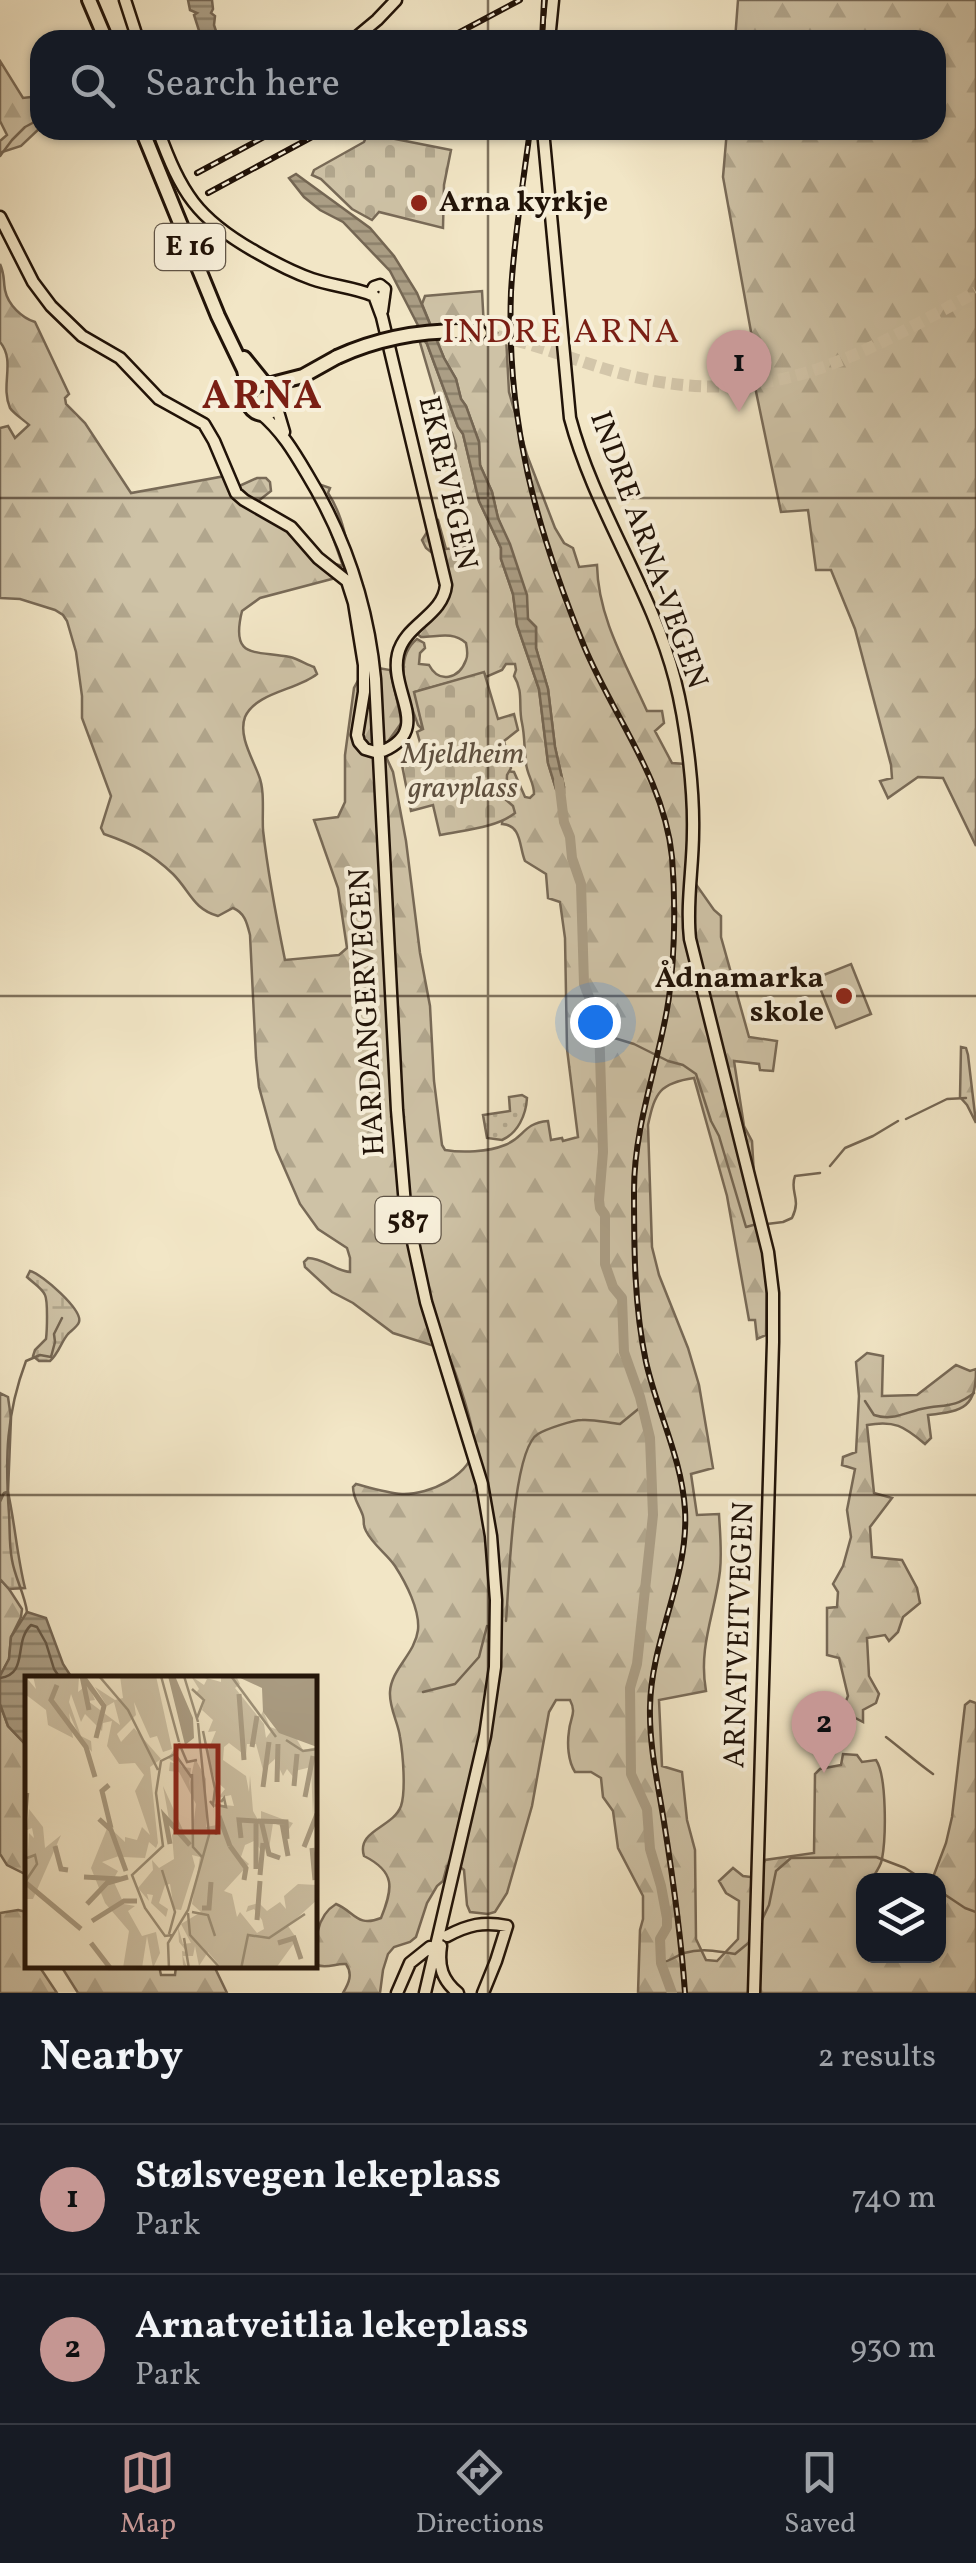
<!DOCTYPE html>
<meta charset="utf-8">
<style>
body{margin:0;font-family:Vollkorn,serif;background:#20242c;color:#f1f3f6}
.controls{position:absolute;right:30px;bottom:30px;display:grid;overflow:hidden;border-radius:20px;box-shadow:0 2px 8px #0004}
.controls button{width:90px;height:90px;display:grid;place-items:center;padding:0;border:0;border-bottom:2px solid #363941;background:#171b24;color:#f1f3f6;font:50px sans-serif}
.you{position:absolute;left:595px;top:1022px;width:35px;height:35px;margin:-25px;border:8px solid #fff;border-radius:50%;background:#1a73e8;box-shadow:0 0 0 15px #1a73e833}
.badge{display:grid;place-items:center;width:65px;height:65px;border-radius:50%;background:#c59692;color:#111;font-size:32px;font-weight:700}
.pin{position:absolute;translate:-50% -82px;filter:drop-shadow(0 2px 5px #0008)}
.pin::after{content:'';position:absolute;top:52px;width:35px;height:30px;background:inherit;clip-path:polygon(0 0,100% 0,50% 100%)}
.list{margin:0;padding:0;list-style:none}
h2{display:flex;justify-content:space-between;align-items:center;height:130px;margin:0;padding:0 40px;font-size:42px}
h2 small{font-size:32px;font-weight:400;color:#9ea1a6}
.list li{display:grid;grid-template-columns:65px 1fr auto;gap:30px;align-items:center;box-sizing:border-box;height:150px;padding:0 40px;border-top:2px solid #363941}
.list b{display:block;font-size:38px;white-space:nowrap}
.list p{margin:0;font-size:32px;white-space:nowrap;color:#9ea1a6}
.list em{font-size:32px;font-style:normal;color:#9ea1a6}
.icon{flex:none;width:55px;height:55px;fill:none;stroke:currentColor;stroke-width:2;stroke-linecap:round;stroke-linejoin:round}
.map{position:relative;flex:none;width:976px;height:1993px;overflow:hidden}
.search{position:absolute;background:#171b24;box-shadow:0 2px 8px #0004;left:30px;right:30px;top:30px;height:110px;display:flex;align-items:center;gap:25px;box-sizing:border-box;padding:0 35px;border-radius:30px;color:#9ea1a6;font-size:38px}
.sheet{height:430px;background:#171b24}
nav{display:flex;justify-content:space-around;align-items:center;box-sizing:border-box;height:140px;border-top:2px solid #363941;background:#171b24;font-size:28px;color:#9ea1a6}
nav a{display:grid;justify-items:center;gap:5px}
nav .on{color:#c59692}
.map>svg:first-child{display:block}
.grass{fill:url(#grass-dots);stroke:#786a57;stroke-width:2.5}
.forest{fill:url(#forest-firs);stroke:#786a57;stroke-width:2.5}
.wetland{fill:url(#wetland-marsh);stroke:#786a57;stroke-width:2.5}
.cemetery{fill:url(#cemetery-stones);stroke:#786a57;stroke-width:2.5}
.garden{fill:#cec2a6;stroke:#786a57;stroke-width:2.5}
.water{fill:url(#water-rules);stroke:#746653;stroke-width:2.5}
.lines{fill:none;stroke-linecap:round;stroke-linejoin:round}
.shore{stroke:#665846;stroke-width:2.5}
.stream{stroke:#746653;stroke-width:2.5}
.river{stroke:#ab9e85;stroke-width:10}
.highway-tunnel{stroke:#d3c6aa;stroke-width:12;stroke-dasharray:12 6;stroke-linecap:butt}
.major-casing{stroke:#211308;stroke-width:15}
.highway-casing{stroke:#211308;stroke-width:18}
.major{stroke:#f2e6c6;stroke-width:10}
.highway{stroke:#f2e6c6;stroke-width:12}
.rail-casing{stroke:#211308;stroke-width:6}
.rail{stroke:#f7efda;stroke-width:2.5;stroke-dasharray:8;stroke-linecap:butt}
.highway-bridge-casing{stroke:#211308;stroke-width:18;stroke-linecap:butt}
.highway-bridge{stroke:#f2e6c6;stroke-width:12}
.grid{fill:none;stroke:#211308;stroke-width:2.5;stroke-opacity:0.55}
.poi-dot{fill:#8f2418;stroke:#f7efda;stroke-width:4}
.labels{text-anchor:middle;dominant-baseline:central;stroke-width:8;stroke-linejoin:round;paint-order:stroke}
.shield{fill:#f7efda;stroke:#615547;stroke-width:2.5}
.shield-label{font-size:28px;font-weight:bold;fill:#211308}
.poi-label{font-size:30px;font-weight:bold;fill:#211308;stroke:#f7efda;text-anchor:start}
.street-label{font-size:30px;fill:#211308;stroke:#f7efda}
.park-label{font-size:30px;font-style:italic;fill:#5e503f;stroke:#f7efda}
.quarter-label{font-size:35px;letter-spacing:2.5px;fill:#7a1f14;stroke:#f7efda}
.district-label{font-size:40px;font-weight:bold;letter-spacing:2.5px;fill:#7a1f14;stroke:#f7efda}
.inset-river{fill:none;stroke:#ab9e85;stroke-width:5}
.inset-road{fill:none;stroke:#9e927a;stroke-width:2.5}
.view{fill:#8f2418;fill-opacity:0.15;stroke:#8f2418;stroke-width:5}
.inset-edge{fill:none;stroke:#211308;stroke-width:5}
</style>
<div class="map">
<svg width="976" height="1993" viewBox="0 0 976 1993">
<defs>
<pattern id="grass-dots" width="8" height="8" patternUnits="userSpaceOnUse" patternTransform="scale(2.5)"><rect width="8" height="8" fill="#cec2a6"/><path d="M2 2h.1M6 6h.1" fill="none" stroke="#b1a68d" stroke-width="1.8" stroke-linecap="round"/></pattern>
<pattern id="forest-firs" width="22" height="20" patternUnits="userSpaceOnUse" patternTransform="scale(2.5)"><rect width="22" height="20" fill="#cec2a6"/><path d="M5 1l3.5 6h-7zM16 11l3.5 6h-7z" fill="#b1a68d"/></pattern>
<pattern id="wetland-marsh" width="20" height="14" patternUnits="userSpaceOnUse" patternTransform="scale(2.5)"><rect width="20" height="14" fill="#cec2a6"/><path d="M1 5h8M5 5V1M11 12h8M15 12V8" fill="none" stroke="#b1a68d"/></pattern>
<pattern id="cemetery-stones" width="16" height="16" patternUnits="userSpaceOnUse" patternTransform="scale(2.5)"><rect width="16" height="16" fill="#cec2a6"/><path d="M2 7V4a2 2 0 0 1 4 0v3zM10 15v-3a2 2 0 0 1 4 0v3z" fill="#b1a68d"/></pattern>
<pattern id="water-rules" width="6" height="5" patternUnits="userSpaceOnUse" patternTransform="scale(2.5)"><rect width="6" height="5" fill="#ab9e85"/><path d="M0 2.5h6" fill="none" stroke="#8b806b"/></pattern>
</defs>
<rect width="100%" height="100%" fill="#f2e6c6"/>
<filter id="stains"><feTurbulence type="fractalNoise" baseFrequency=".002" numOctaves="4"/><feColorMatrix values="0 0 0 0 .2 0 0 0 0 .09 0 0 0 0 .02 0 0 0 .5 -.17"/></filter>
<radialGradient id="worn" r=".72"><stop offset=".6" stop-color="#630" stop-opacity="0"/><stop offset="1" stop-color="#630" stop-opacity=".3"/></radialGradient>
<path class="grass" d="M522,1095L527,1098C526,1115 518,1133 502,1140L487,1138L483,1115L510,1111L509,1097Z"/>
<path class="forest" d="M738,0H976V846L943,778L918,777L888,798L880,781L892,778L891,765L855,629L831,570H816L808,510L781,512L753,377L757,365L723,177L727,130H936V40H735Z
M0,61L23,98L40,96V128L21,146L2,152L0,156V141L7,135L0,121Z
M0,264C5,275 3,279 5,290C8,305 22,318 35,322L69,394L65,398L66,404L85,423L131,493L231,475L237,487L257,478H266L270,482L271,491L257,502C275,518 322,564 343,566L322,507L304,479L330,488L328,493C344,517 346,543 354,570L343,576L260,598L242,611C230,660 255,650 290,657C298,659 306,664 314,667L317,674C298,690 256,692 245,717C238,736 253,759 259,776C265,791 262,813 263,830C268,874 276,916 285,960L339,955L347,948L338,888L314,820L338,817L345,802V755L354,688L366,666L390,670L402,722L387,743V759L393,772L406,841L420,953L430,1006L434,1081L442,1145L445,1150C462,1153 488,1152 505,1145C524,1138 523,1123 548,1121L551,1140L562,1138L563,1141L578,1137L567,1049L565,938L560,902L548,898L546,874L525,861C519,847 522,825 502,824L507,771L514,772L525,797L530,798L534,794C534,782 527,775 526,763C524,749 525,737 522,723C518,706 524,692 514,676L516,670L515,664H506L502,670L486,677L484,673L415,692L423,730L418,725C409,699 391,660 417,639L424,643L425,648L420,653L419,664L429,665C439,684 459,679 466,660C468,656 467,648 466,643C452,631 438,637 421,637L416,633L444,605L449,592L441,560L426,548L422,540L434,521L438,520L446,549L476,546L452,467L456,446L452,433L443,421L419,339L422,338L427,344L458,427L463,434L479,501L501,548V559L513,594L517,625L539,689L548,763L556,789L562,794L564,787L555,747L548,689L536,648V627L528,619L524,588L498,518L492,492L480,465L479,442L466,406L461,399L456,379L444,358L422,304L425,296L482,291L484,328L506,336L509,392L527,455L555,528L564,543L573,548L579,567L597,565C598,618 626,664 647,711H662L664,723L655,731L672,763L685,764L691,820L688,873L714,910L721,916V937L749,1037L777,1041L773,1071L760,1070L759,1064L734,1061L744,1126L752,1141L754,1176L748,1182L767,1276L766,1335L757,1339L755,1320H749L727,1196L694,1078C660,1083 655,1092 648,1125L652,1247L659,1275L688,1348L699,1385L713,1468L691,1474L697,1515L719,1514C720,1533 722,1552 720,1571C715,1613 698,1647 706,1691L659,1700L662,1766L682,1772L687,1820L695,1850L696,1939L706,1960L717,1961L738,1939L739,1901L726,1893L719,1881L733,1868L743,1876L758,1878L765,1860L814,1853L815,1774L820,1769L841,1765L843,1754L857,1755L862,1762L876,1760C887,1776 886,1838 882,1859C881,1866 875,1874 871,1880H864V1956H938V1880H932L946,1843L952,1817L965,1705L970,1701L976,1703V1993H638L640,1930L643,1919V1896L618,1848L613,1811L603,1797L601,1778L591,1772H575C568,1761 567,1744 569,1731C570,1718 577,1713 570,1700H556L549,1712L532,1806L507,1893L495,1912L488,1914L470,1912L467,1905L464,1870L459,1866H447L443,1881L437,1886L427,1903L416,1937L410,1942L394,1947L388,1954L383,1970L380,1993H343C349,1983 353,1974 346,1964C336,1963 327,1969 317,1965C314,1943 316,1916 336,1904C354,1911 357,1928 381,1918C393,1888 396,1872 364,1856C356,1830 393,1828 401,1806C406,1791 403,1754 400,1737C398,1722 389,1708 390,1692C391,1669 415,1654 418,1630C420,1610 406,1583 395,1566C387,1554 373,1545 366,1531C362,1523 365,1524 363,1516C360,1506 353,1499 353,1487L356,1484C371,1488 387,1493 402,1494C429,1495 473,1475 474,1445C474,1425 456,1373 448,1354L441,1348L393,1333L353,1303L332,1292L305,1267L304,1262L308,1258C323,1258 335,1271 350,1272V1258L347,1248L318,1229L300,1204L276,1149L259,1087L256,1058L250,935C247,923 245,913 233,908L218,916C193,909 190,891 173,874C151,853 133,844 104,834L101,828L111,796L82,718V696L76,652L67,621L63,615L55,610L20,599L0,598V428L8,426L15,438L29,425C24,420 14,414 10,408C0,385 16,361 0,342Z
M961,1047L966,1048L968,1055L976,1123L967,1105L960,1097Z
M867,1353L883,1356L882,1396L917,1395L956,1365L970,1371L976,1369C976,1407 965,1411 928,1415L931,1438L925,1444C904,1426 894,1420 867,1425L874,1493L892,1498L870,1527L872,1557L902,1560L917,1588L920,1603L903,1617L898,1632L889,1641L885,1635L867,1638L869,1676L879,1694L876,1703L863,1710V1722L842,1711L848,1696L839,1658L827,1655V1608L837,1607L838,1592L833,1584L843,1566L851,1537L847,1510L855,1469L842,1465L843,1457L856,1452L859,1396L856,1362Z
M0,1393L8,1397L11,1418L8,1492L4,1493L0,1502Z
M0,1579L9,1589L22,1609L21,1617L11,1637L9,1659L0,1676Z
M0,1704L8,1726L27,1746V1875L7,1865L0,1854Z
M18,1910L27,1912L28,1966H39L57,1993H0V1913Z
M61,1966H159L161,1975H175L176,1966H214L227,1993H78Z"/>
<path class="wetland" d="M30,1271C42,1274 83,1310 79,1322C78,1326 71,1331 68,1334C61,1342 59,1353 50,1361H39L33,1356L35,1350L46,1339C47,1331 48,1301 45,1295C42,1288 33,1283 27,1277Z
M8,1492C15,1524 17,1556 25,1588L9,1589L0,1579V1502L4,1493Z"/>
<path class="cemetery" d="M370,134L451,150L444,185L443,228L379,212L372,220L352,209L321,179L312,175L314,170L364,142L366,137Z
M484,672L498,719L514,714L518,730L504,741L511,768L507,775L506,800L513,806L515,813C496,828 464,830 440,835L433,805L411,811L401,760L423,753L417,732L423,729L414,692Z"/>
<path class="garden" d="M851,964L871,1014L836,1028L816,978Z"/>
<path class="water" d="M188,0H212L213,9L211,13L215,16L214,25L219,40H202L194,15L197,13L190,10Z
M296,174L370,228L394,256L417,293L444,358L456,379L461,399L466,406L479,442L480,465L492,492L498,518L510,544L527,595L528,619L536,627V648L548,689L555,747L564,787V793L562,794L556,789L548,763L539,689L517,625L513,594L501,559V548L479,501L463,434L458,427L426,341L390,271L343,222L320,210L304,197L289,178Z
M27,1612L46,1618L63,1664L72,1678H28L27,1746L8,1726L0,1704V1676L9,1659L11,1637Z"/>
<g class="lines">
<path class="shore" d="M0,1678C29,1674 13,1642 31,1625L37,1627L46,1643L54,1669L60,1678"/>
<path class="stream" d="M0,156L12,140L25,127L40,119
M599,1023L611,1037L634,1044L668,1061L683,1065L696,1074L711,1121L719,1136L746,1227L757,1224
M906,1119L947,1099L966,1098
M830,1166L845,1148L873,1136L898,1121
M767,1224L783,1222L792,1218C802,1198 789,1192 795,1176L820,1173
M865,1401L874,1415C892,1421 904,1413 921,1409C944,1404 953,1409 974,1393
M27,1612C25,1595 15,1578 12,1560C9,1545 10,1529 9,1514C5,1458 6,1414 26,1361L40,1355L51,1357L55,1342L54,1334L62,1318
M506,1621C509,1587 512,1449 538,1434C546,1429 573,1420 582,1420C594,1419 608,1423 620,1424L642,1406
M423,1692L455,1684L479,1657L487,1626
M886,1737C903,1750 916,1762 933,1774
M938,1890L965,1908L976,1912
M760,1924L769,1905L776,1871L791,1858L876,1857L905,1868L924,1880
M661,1963C670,1961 676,1956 684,1953C702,1948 717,1951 735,1954L752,1940"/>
<path class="river" d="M559,781L564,822L570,837L572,858L581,884L584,984L599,1023L603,1152L599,1200L600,1208L605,1215V1264L613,1287L622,1298L624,1352L640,1397L650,1438L653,1515L637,1664L630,1688L631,1774L647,1809L650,1849L661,1886L667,1918V1927L660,1939L661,1963L672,1993"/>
<path class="highway-tunnel" d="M480,333C534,341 583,365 635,377C774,409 860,355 976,292"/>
<g class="major-casing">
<path id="major" d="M125,0L138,40
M353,40L377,20L396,0
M549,40L553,0
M158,130C181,193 197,219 256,252C275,263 292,272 312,279C332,286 352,287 372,295
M543,130L570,418C594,509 652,590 675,680C686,723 694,788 693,832C693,868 686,903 690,939L768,1252L773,1293V1342L754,1993
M0,217L33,282L51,306L82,336L120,358L159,399L204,424L214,441L236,493L244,500L291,527L318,558L347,581L354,603L364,665V692L357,735L359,742L365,749L375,752
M375,298L382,317L446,585C443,616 405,624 398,654C389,692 433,729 383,751
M382,311L385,289L380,285L374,287L371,293L377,299L384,297
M276,405L284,432
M260,413C281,430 294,452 307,474C346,538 368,605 375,679L397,1110L405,1205L426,1302L482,1484L491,1536L496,1600L495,1667L485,1736L425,1993
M447,1936C468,1925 483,1921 507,1926L496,1961L483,1993
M441,1946C438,1966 442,1980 458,1993
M397,1993L410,1963L430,1947"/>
</g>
<g class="highway-casing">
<path id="highway" d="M89,0L106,40
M142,130L218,316L244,370L249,395
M461,331L480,333
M244,358L265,384
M248 399a15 15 0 1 1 30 0a15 15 0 1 1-30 0Z
M268,385L303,376L337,357"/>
</g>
<use href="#major" class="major"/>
<use href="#highway" class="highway"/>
<g class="rail-casing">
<path id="rail" d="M445,40L520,0
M542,40L544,0
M530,130C523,184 514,238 511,292C506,421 536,528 584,646C614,718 664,778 672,857C676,906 675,973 665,1020C654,1076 634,1132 634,1190C634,1247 634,1306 646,1362C657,1411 682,1459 685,1510C689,1578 651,1639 650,1707C649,1746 658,1784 664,1822C673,1879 681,1935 685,1993
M197,173L277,130
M208,193L325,130"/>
</g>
<use href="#rail" class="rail"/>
<g class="highway-bridge-casing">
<path id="highway-bridge" d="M337,357C376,339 417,331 461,331"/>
</g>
<use href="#highway-bridge" class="highway-bridge"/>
</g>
<path class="grid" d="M488,0V40M488,130V1993M0,498H976M0,996H976M0,1495H976"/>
<g class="poi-dot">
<circle cx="419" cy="203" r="10"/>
<circle cx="844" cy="996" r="10"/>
</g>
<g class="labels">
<g class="shield">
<rect x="155" y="224" width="70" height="46" rx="8"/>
<rect x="375.5" y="1197" width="65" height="46" rx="8"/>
</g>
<g class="shield-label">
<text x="190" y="247">E 16</text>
<text x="408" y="1220">587</text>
</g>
<g class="poi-label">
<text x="439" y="203">Arna kyrkje</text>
<text x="824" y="979" text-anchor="end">Ådnamarka<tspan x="824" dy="34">skole</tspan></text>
</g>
<g class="street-label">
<text transform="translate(447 483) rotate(77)">EKREVEGEN</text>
<text transform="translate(648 550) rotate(70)">INDRE ARNA-VEGEN</text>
<text transform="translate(368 1012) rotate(-93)">HARDANGERVEGEN</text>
<text transform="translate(740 1635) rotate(-88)">ARNATVEITVEGEN</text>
</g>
<g class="park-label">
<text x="463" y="755">Mjeldheim<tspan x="463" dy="34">gravplass</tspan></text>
</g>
<g class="quarter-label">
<text x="562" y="333">INDRE ARNA</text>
</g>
<g class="district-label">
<text x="263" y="398">ARNA</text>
</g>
</g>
<g transform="translate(25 1676)">
<rect width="292" height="292" fill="#f2e6c6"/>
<path d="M0,0L11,13L8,0L54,1L53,16L63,8L70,24L63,25L95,49L89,26L82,30L70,11L90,24L98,22L95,0H131L147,73L138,76L132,60L125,62L109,26L111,39L92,58L96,66L109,52L136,83L125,91L133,167L131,172L124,166L120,182L98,181L100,190L94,180L77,186L93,195L88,204L99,228L110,230L103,235L117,260L131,256L135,277L128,292L122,260L117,292H98L104,255L80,227L66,192L83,150L100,166V161L112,164L117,151L125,159L110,115L119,99L110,87L94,88L82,70L87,45L78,47L77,55L60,38L56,46L46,18L44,26L56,60L66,65L67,76L55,62L44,37L48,62L23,49L21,34L0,18ZM166,0L179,9L182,3L175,0L196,6V1L211,0L215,8L210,12L239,48L241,62L247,54L236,39L238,35L245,51L270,60L278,74L292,71L288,141L286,91L270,95L269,102L262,93L258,100L250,83L238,94L231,68H222L221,80L204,67L199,71L198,84L221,100L224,116L225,99L228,135L243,162L235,173L229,165L220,169L216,181L224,188L199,215L207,218L212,241L215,236L232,257L239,253L237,244L229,233L221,236L223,230L234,227L242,235L255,226L261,233L259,220L273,208L292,209V224L263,250L272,263L251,292H197L183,276L174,290L170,270L168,280H158L162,292L158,289L157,275L162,276L154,266L153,251L158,268L166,267L156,248L176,236L167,228L175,181L167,179L170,190L156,234L149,233L145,208L140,209L134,227L143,233L141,241L126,227L128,219L122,218L124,225L113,212L128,194L127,184L134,192L149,183L147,159L154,151L145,149L138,110L158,154L164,158L168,152L171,128L154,96L144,95L145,86L152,88L143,82L150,72H156L150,79L157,91L166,92L164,111L170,82L181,103V151L192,149L195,131H189L188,144L189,128L209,130L206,119L193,122L200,113L190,104L182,77L191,55L183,56L188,44L177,34L180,23L170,18L174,13ZM4,133L18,151L20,172L36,159L8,223H0L4,157L9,162L7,152L2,154Z" fill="#cec2a6"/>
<path d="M236,135L268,147L264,153L248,147L244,173L236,167Z" fill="#cec2a6"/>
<path d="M143,0H150L168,42L169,62L160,69ZM211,0H292V71L254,57L238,36L237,12Z" fill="#ab9e85"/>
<path class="inset-river" d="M57,0L64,34M59,2L79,30L71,62M32,9L26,24L61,71L70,101M214,18L219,84M227,71L232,40M252,106L253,68M84,109L77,115L86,152M269,110L272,78M238,111L244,66M280,121L288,80M194,140L205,170M74,143L86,154L101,195M236,144L244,178L255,182M233,145L261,146L262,163M257,147L263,180M216,162L214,144L231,145V193M145,168L140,141L165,169M30,170L36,193L43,194M205,170L221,192L219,204M279,171L292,138M287,172L290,204M235,199L238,167M59,201L95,203M1,207L56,253M62,228L82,207L103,201M177,232H184L186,206M232,244L235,205M67,245L99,225H112M66,267L86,293M253,267L269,262L276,283"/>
<path class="inset-road" d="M74,0L103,34L133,94M136,0L154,66M159,0L173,46M206,0L251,61M167,13L179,24L172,42M178,55L190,113L188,129L185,125M261,64L278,75L293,73M154,67L162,86L172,84M167,98L168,171L178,182M193,121L192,129L201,131L199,122L196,126M0,150L3,117M191,159L193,129M137,194L150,236L144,258M0,206L12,188L10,179L2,182M167,236L183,239L190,260M163,237L165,259L196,293M148,259L140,260L120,232L107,199L138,170L131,117L136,85L150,78L167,102M159,262L164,293M144,293L143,267L163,234L184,159L173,47M216,293L223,259L244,262L280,238"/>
<path class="view" d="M151,70H193V156H151Z"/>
<rect width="292" height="292" class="inset-edge"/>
</g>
<rect width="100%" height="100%" filter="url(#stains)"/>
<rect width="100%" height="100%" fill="url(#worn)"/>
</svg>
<div class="controls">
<button><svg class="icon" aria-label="layers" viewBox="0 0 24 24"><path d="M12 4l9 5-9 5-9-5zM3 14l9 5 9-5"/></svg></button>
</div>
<div class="you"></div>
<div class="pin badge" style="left:739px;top:412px">1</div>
<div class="pin badge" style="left:824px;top:1773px">2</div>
<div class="search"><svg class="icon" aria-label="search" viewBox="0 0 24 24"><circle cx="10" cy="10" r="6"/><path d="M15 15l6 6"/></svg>Search here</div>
</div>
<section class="sheet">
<h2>Nearby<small>2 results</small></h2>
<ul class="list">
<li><span class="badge">1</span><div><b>Stølsvegen lekeplass</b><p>Park</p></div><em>740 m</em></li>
<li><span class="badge">2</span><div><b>Arnatveitlia lekeplass</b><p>Park</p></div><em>930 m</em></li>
</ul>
</section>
<nav>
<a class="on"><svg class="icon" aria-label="map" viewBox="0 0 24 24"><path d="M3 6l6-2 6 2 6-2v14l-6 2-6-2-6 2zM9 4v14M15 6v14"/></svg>Map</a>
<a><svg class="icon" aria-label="directions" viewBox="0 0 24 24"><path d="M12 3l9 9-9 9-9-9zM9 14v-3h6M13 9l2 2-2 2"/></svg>Directions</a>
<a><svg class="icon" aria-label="saved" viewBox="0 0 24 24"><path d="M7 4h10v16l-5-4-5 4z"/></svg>Saved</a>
</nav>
